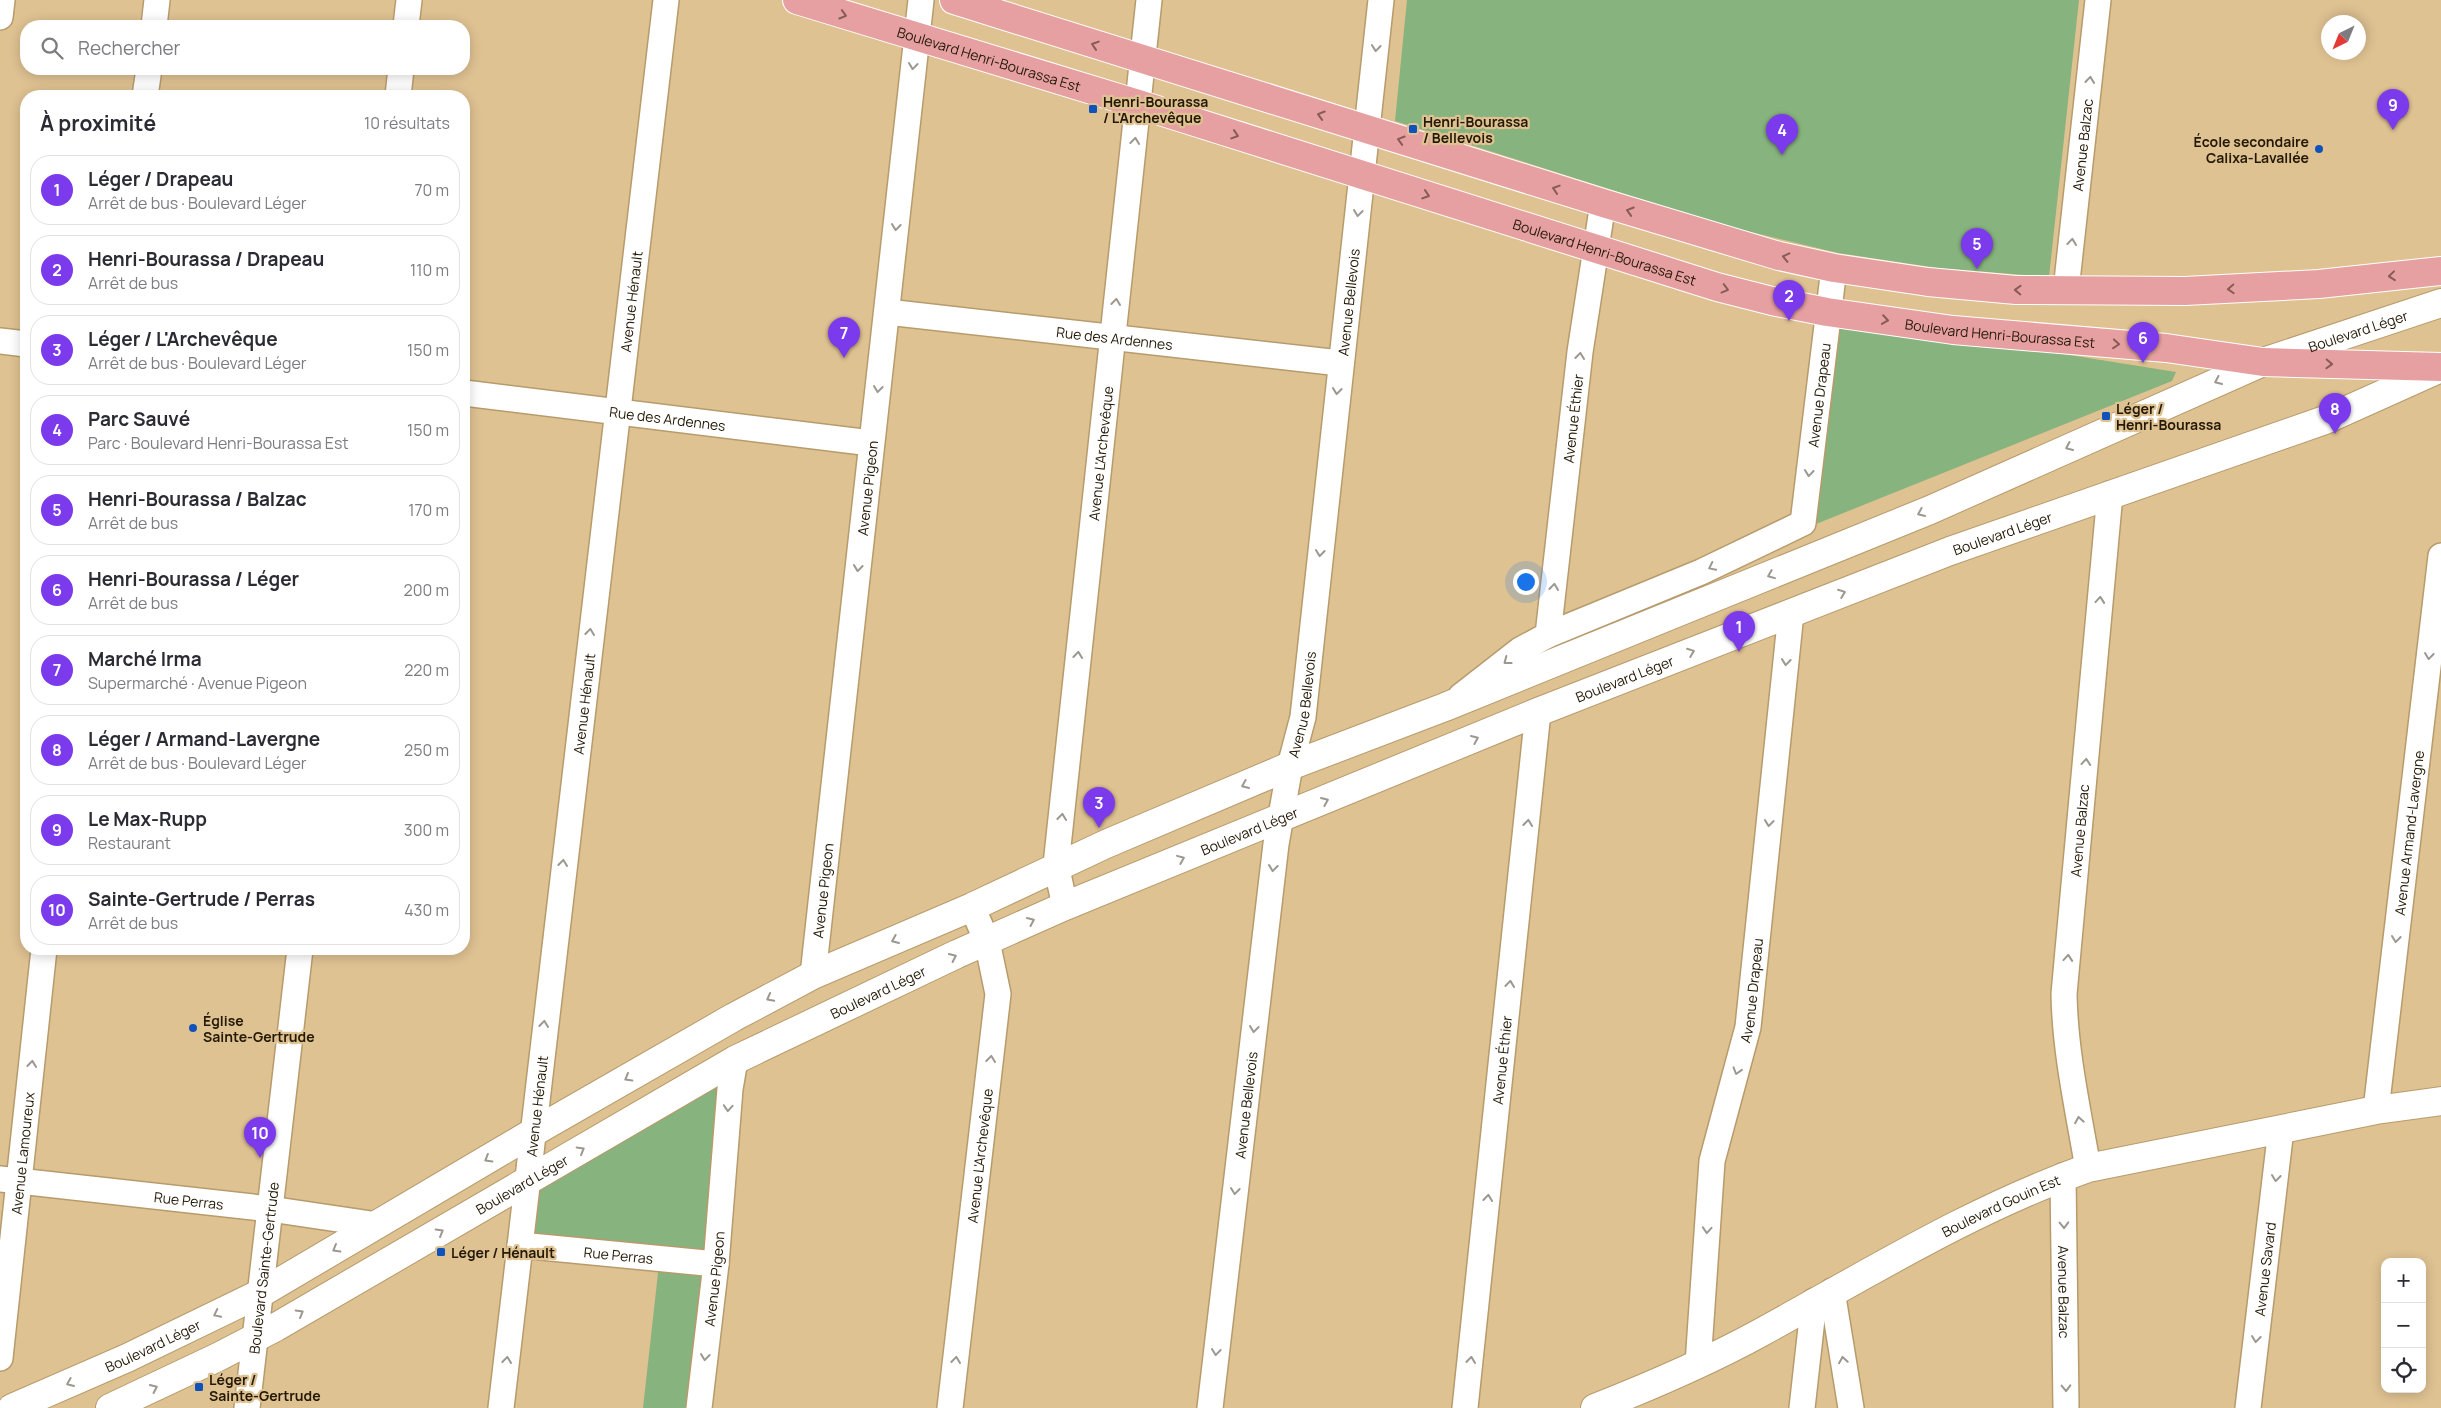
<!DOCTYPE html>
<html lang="fr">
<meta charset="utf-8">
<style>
body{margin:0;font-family:Manrope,sans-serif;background:#f2f2f3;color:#2b2b33}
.controls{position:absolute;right:15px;bottom:15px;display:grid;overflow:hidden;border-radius:10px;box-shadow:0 2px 12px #0003}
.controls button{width:45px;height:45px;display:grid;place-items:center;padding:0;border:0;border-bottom:1px solid #e1e1e2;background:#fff;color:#2b2b33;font:25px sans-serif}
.compass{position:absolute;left:2321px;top:15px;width:45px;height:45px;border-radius:50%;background:#fff;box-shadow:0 2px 12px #0003;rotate:223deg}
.you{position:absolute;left:1525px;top:581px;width:18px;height:18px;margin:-12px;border:4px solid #fff;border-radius:50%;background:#1a73e8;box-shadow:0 0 0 8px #1a73e833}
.badge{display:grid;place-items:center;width:32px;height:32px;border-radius:50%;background:#7c3aed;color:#fff;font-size:16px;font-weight:700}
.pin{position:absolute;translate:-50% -41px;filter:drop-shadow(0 1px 2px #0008)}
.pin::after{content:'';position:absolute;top:26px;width:18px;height:15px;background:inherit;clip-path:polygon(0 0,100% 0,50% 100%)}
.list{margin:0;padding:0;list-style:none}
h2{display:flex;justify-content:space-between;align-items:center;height:65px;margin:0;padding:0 20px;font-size:21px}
h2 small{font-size:16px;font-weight:400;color:#7c7c81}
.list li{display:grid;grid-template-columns:32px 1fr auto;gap:15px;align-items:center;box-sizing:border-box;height:70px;margin:0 10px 10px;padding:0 10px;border:1px solid #e1e1e2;border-radius:20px}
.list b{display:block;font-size:19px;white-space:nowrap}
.list p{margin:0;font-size:16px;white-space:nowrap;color:#7c7c81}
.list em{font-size:16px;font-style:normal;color:#7c7c81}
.icon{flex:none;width:28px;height:28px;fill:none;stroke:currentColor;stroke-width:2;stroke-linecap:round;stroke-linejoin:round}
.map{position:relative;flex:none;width:2441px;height:1408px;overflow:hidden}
.search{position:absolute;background:#fff;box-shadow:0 2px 12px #0003;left:20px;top:20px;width:450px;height:55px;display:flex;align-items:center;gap:12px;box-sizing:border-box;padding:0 18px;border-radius:20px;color:#7c7c81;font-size:19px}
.panel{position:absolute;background:#fff;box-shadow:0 2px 12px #0003;left:20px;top:90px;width:450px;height:865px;border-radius:20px}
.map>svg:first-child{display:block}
.green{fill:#87b37e}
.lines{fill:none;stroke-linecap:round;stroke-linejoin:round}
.minor-casing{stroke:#b79b6c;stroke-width:28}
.tertiary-casing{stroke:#b79b6c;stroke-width:30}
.secondary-casing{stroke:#b79b6c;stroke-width:30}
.primary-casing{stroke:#fff;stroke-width:30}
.minor{stroke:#fff;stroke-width:25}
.tertiary{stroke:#fff;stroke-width:28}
.secondary{stroke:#fff;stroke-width:28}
.primary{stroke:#e7a0a2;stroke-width:28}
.oneway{stroke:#865c54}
.oneway2{stroke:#9c988f}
.poi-dot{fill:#0f52bc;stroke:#dfc292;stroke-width:2}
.labels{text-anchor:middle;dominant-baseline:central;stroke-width:4.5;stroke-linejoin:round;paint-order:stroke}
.street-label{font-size:14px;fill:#241906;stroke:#dfc292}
.poi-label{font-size:14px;font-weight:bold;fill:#241906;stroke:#dfc292;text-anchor:start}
</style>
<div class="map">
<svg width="2441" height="1408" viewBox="0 0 2441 1408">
<rect width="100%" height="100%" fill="#dfc292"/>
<path class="green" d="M1407,0H2079L2049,277L1938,268L1838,253L1726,226L1395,121Z
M1833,317L2176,372L2172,381L1816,524Z
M735,1060L695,1408H643L661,1246L520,1245L529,1181Z"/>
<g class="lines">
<g class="minor-casing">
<g id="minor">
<path d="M0,17L2,0"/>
<path d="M154,26L157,0"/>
<path d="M406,26L409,0"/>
<path d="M145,96L149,69"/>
<path d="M398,96L401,69"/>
<path id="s1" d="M2066,290L2098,0"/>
<path id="s2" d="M887,312L1340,363"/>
<path d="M0,341L26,344"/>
<path id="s3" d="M464,393L871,443"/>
<path id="s4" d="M1548,635L1580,352L1603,203"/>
<path id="s5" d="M1461,696L1520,650L1548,635L1701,572L1803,523L1834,268"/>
<path id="s6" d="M1065,906L1056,865L1149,0"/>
<path id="s7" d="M813,975L921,0"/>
<path id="s8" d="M2376,1110L2441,556"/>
<path id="s9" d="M2088,1168C2078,1110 2065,1052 2064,994L2110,494"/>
<path id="s10" d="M2063,1176L2066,1408"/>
<path id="s11" d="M0,1179L270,1209L378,1225"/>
<path id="s12" d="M520,1245L716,1264"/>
<path d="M1832,1291L1851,1408"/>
<path id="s13" d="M0,1358L44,949"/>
<path id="s14" d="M1698,1364L1712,1161L1748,1027L1791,613"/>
<path id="s15" d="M247,1408L300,949"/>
<path id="s16" d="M501,1408L666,0"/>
<path id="s17" d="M699,1408L716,1264L730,1089L735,1060"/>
<path id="s18" d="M950,1408L998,994L987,941L972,907"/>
<path id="s19" d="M1210,1408L1276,844L1290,766L1303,717L1381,0"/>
<path id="s20" d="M1465,1408L1538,712"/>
<path d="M1802,1408L1814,1301"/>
<path id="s21" d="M2248,1408L2281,1129"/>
</g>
</g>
<g class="tertiary-casing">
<g id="tertiary">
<path id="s22" d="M1595,1408C1651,1386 1707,1362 1760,1333C1868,1274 1972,1209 2088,1168L2376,1110L2441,1101"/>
</g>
</g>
<g class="secondary-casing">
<g id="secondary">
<path id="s23" d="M12,1408L127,1358L261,1293L532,1133L734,1017L813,975L972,907L1106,844L1290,766L1445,707L1930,510L2263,362L2441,303"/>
<path id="s24" d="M110,1408L218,1357L276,1327L735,1060L957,954L1065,906L1538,712L1950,551L2325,420L2441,368"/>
</g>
</g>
<g class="primary-casing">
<g id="primary">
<path id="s25" d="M797,0L1138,104L1717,287L1772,301L1827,312L1953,330L2166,348L2263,362L2441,367"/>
<path d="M954,0L1603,203L1779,256L1834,268L1928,282L2016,290L2185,291L2319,284L2441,271"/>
</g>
</g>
<use href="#minor" class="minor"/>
<use href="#tertiary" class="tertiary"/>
<use href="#secondary" class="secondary"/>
<use href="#primary" class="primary"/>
</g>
<defs><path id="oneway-chevron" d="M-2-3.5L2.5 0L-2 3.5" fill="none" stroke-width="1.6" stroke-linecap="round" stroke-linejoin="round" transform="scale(1.25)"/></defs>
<g class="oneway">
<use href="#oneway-chevron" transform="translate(843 15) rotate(17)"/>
<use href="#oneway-chevron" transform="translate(1095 45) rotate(-162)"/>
<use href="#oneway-chevron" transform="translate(1321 115) rotate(-163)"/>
<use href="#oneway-chevron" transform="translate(1235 135) rotate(18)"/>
<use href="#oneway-chevron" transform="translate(1401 140) rotate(-163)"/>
<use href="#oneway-chevron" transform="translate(1556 189) rotate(-162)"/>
<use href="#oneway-chevron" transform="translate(1426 195) rotate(18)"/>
<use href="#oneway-chevron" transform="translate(1630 211) rotate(-163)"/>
<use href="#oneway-chevron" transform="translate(1786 257) rotate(-167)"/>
<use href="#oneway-chevron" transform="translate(2392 276) rotate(174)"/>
<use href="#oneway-chevron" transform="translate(1725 289) rotate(15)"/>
<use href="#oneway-chevron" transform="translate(2231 289) rotate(177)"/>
<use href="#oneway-chevron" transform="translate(2018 290) rotate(-178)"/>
<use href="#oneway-chevron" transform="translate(1885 320) rotate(8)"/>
<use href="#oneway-chevron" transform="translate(2116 344) rotate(5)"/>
<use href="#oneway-chevron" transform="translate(2329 364) rotate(2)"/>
</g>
<g class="oneway2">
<use href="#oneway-chevron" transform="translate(1376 48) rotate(96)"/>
<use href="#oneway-chevron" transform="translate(913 66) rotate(96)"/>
<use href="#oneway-chevron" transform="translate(2090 80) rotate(-84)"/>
<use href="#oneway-chevron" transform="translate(1135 141) rotate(-84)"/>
<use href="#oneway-chevron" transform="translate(1358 213) rotate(97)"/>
<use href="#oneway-chevron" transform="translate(896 227) rotate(96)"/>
<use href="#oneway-chevron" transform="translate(2072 242) rotate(-84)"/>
<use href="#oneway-chevron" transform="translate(1116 302) rotate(-83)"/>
<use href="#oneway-chevron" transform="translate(1580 356) rotate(-83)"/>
<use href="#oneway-chevron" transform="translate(2218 381) rotate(156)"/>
<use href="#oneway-chevron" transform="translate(878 389) rotate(97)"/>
<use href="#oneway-chevron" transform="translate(1337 391) rotate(96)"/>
<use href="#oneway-chevron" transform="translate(2069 447) rotate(156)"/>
<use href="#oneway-chevron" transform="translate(1809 473) rotate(96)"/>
<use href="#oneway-chevron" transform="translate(1921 513) rotate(157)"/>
<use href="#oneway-chevron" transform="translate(1320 553) rotate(96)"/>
<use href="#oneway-chevron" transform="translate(1712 567) rotate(154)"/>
<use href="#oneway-chevron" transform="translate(858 568) rotate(96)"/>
<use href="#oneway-chevron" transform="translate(1771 575) rotate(158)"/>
<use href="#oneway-chevron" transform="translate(1554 587) rotate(-84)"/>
<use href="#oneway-chevron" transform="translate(1842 593) rotate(-21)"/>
<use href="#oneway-chevron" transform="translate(2100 600) rotate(-85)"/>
<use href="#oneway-chevron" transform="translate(590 632) rotate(-83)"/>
<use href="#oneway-chevron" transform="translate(1691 652) rotate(-21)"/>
<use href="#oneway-chevron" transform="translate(1078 655) rotate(-84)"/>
<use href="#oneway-chevron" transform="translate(2429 656) rotate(97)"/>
<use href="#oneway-chevron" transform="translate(1507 661) rotate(143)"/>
<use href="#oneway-chevron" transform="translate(1786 662) rotate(96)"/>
<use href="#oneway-chevron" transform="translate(1475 739) rotate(-23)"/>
<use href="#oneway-chevron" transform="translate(2086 762) rotate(-85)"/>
<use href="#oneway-chevron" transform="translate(1245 785) rotate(157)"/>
<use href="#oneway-chevron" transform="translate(1325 801) rotate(-23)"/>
<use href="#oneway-chevron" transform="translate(1062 817) rotate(-84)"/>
<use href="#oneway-chevron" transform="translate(1528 823) rotate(-84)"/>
<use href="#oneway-chevron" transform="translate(1769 823) rotate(96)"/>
<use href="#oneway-chevron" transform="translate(1181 859) rotate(-22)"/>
<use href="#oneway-chevron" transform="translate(563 863) rotate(-83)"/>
<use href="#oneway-chevron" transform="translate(1273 868) rotate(97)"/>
<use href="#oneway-chevron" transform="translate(1031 921) rotate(-24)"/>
<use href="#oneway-chevron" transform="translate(2396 939) rotate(97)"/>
<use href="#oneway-chevron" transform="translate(895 940) rotate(157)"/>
<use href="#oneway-chevron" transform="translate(953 957) rotate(-25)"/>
<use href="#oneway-chevron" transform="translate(2068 958) rotate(-85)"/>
<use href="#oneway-chevron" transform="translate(1510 984) rotate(-84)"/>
<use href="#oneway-chevron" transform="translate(770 998) rotate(152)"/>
<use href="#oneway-chevron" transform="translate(544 1024) rotate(-83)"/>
<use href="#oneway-chevron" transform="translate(1254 1029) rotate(97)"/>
<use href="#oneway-chevron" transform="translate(991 1059) rotate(-83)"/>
<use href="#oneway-chevron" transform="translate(32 1064) rotate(-84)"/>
<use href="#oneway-chevron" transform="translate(1737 1071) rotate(107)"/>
<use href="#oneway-chevron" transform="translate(628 1078) rotate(150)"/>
<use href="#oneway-chevron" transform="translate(728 1108) rotate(94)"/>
<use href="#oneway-chevron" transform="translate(2079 1120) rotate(-100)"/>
<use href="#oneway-chevron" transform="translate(581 1150) rotate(-30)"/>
<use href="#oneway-chevron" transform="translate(488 1159) rotate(149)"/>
<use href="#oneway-chevron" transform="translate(2276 1178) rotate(97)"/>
<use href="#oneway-chevron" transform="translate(1235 1191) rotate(97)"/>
<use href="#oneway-chevron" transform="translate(1488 1198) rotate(-84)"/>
<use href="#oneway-chevron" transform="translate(2064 1225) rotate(89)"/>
<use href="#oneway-chevron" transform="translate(1707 1230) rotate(94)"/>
<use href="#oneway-chevron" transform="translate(440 1232) rotate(-30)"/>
<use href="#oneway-chevron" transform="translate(336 1249) rotate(150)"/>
<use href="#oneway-chevron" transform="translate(300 1313) rotate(-30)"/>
<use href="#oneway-chevron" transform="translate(217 1314) rotate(154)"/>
<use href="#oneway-chevron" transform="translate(2256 1339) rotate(97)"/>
<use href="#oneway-chevron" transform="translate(1216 1352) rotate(97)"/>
<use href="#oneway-chevron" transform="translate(705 1357) rotate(97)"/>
<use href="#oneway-chevron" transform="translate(507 1360) rotate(-83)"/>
<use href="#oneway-chevron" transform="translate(956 1360) rotate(-83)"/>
<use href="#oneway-chevron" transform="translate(1471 1360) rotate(-84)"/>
<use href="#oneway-chevron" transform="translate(1843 1360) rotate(-99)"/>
<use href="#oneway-chevron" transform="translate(70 1383) rotate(157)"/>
<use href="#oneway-chevron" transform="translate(154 1388) rotate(-25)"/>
<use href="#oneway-chevron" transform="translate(2066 1388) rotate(89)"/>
</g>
<g class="poi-dot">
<rect x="1088" y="104" width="10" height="10" rx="2.5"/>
<rect x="1408" y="124" width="10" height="10" rx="2.5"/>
<circle cx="2319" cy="149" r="5"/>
<rect x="2101" y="411" width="10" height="10" rx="2.5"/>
<circle cx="193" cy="1028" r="5"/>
<rect x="436" y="1247" width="10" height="10" rx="2.5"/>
<rect x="194" y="1382" width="10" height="10" rx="2.5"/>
</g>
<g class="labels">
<g class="street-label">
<text stroke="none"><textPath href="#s25" startOffset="201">Boulevard Henri-Bourassa Est</textPath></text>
<text stroke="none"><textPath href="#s1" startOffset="146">Avenue Balzac</textPath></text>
<text stroke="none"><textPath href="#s25" startOffset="846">Boulevard Henri-Bourassa Est</textPath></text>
<text stroke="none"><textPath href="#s16" startOffset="1114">Avenue Hénault</textPath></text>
<text stroke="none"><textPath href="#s19" startOffset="1115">Avenue Bellevois</textPath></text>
<text stroke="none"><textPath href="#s23" startOffset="2586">Boulevard Léger</textPath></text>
<text stroke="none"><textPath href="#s25" startOffset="1251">Boulevard Henri-Bourassa Est</textPath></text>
<text stroke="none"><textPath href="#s2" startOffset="229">Rue des Ardennes</textPath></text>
<text stroke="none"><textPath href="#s5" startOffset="514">Avenue Drapeau</textPath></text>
<text stroke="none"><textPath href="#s3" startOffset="205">Rue des Ardennes</textPath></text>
<text stroke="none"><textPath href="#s4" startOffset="218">Avenue Éthier</textPath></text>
<text stroke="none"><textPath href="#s6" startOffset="456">Avenue L'Archevêque</textPath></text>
<text stroke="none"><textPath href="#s7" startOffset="490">Avenue Pigeon</textPath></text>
<text stroke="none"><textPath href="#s24" startOffset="2089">Boulevard Léger</textPath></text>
<text stroke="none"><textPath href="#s24" startOffset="1684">Boulevard Léger</textPath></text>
<text stroke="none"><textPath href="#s16" startOffset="709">Avenue Hénault</textPath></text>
<text stroke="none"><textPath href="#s19" startOffset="710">Avenue Bellevois</textPath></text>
<text stroke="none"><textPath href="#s9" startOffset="340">Avenue Balzac</textPath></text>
<text stroke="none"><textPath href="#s24" startOffset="1279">Boulevard Léger</textPath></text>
<text stroke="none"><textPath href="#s8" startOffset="279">Avenue Armand-Lavergne</textPath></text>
<text stroke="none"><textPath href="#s7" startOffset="85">Avenue Pigeon</textPath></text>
<text stroke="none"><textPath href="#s14" startOffset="379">Avenue Drapeau</textPath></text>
<text stroke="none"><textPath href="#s24" startOffset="874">Boulevard Léger</textPath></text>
<text stroke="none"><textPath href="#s20" startOffset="350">Avenue Éthier</textPath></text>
<text stroke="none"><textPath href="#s16" startOffset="304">Avenue Hénault</textPath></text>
<text stroke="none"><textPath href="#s19" startOffset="305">Avenue Bellevois</textPath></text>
<text stroke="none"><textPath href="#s13" startOffset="206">Avenue Lamoureux</textPath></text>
<text stroke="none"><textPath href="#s18" startOffset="254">Avenue L'Archevêque</textPath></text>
<text stroke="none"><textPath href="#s24" startOffset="469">Boulevard Léger</textPath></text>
<text stroke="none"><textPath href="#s11" startOffset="190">Rue Perras</textPath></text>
<text stroke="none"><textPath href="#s22" startOffset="454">Boulevard Gouin Est</textPath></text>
<text stroke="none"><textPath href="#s12" startOffset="99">Rue Perras</textPath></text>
<text stroke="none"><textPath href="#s15" startOffset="141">Boulevard Sainte-Gertrude</textPath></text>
<text stroke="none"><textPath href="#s21" startOffset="140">Avenue Savard</textPath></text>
<text stroke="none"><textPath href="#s17" startOffset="130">Avenue Pigeon</textPath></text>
<text stroke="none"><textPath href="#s10" startOffset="116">Avenue Balzac</textPath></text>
<text stroke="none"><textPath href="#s23" startOffset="154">Boulevard Léger</textPath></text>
</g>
<g class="poi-label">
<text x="1103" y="101">Henri-Bourassa<tspan x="1103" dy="16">/ L'Archevêque</tspan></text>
<text x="1423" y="121">Henri-Bourassa<tspan x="1423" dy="16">/ Bellevois</tspan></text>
<text x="2309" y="141" text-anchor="end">École secondaire<tspan x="2309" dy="16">Calixa-Lavallée</tspan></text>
<text x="2116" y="408">Léger /<tspan x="2116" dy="16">Henri-Bourassa</tspan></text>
<text x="203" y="1020">Église<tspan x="203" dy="16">Sainte-Gertrude</tspan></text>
<text x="451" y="1252">Léger / Hénault</text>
<text x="209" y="1379">Léger /<tspan x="209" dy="16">Sainte-Gertrude</tspan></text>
</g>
</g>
</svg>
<div class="controls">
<button>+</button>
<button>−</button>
<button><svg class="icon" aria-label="locate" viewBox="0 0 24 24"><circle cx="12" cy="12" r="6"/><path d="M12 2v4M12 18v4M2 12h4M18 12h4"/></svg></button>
</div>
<svg class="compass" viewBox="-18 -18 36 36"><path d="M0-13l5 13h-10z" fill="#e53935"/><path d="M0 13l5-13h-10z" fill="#7c7c81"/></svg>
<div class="you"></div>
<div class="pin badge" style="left:1739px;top:652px">1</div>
<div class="pin badge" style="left:1789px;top:321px">2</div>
<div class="pin badge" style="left:1099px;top:828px">3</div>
<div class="pin badge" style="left:1782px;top:155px">4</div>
<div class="pin badge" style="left:1977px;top:269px">5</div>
<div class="pin badge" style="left:2143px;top:363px">6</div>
<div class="pin badge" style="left:844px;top:358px">7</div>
<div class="pin badge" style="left:2335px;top:434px">8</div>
<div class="pin badge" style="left:2393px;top:130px">9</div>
<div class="pin badge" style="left:260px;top:1158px">10</div>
<div class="search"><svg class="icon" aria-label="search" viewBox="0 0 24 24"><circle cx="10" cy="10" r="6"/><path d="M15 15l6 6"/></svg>Rechercher</div>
<section class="panel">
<h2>À proximité<small>10 résultats</small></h2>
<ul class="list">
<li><span class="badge">1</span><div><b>Léger / Drapeau</b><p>Arrêt de bus · Boulevard Léger</p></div><em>70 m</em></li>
<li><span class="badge">2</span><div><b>Henri-Bourassa / Drapeau</b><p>Arrêt de bus</p></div><em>110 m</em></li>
<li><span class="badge">3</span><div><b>Léger / L'Archevêque</b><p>Arrêt de bus · Boulevard Léger</p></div><em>150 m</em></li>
<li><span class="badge">4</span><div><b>Parc Sauvé</b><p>Parc · Boulevard Henri-Bourassa Est</p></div><em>150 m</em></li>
<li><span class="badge">5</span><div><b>Henri-Bourassa / Balzac</b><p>Arrêt de bus</p></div><em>170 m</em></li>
<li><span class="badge">6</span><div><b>Henri-Bourassa / Léger</b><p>Arrêt de bus</p></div><em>200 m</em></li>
<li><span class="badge">7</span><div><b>Marché Irma</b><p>Supermarché · Avenue Pigeon</p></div><em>220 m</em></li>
<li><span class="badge">8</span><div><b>Léger / Armand-Lavergne</b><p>Arrêt de bus · Boulevard Léger</p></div><em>250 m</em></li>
<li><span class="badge">9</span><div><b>Le Max-Rupp</b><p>Restaurant</p></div><em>300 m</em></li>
<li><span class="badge">10</span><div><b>Sainte-Gertrude / Perras</b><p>Arrêt de bus</p></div><em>430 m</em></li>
</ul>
</section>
</div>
